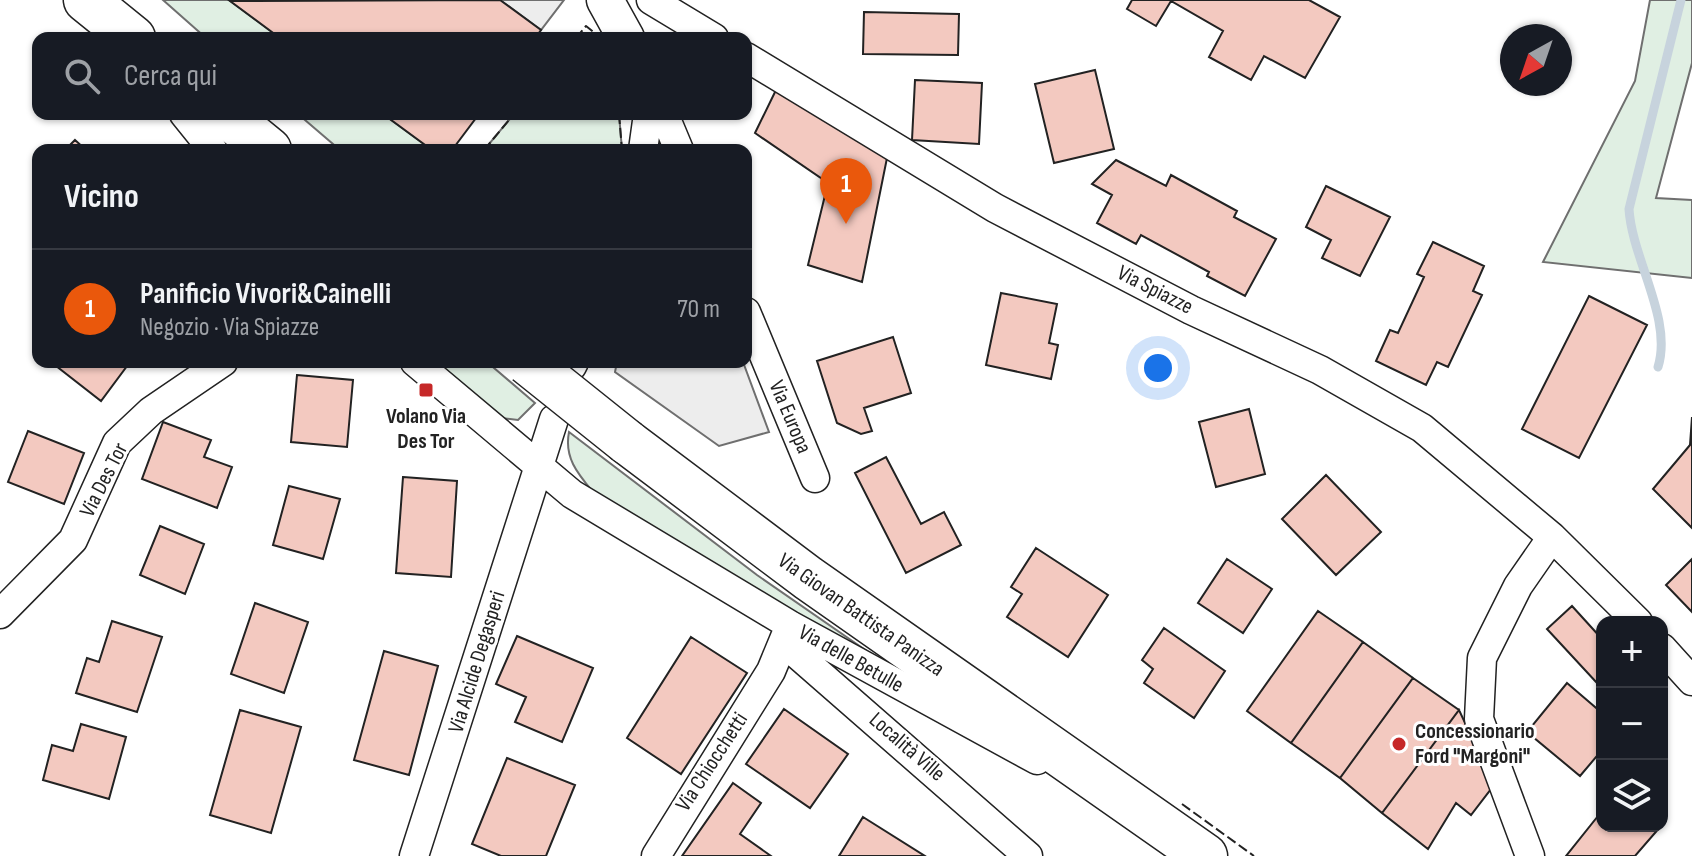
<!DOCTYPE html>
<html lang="it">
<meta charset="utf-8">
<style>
body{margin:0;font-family:"Sofia Sans Condensed",sans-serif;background:#20242c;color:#f1f3f6}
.controls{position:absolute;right:24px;bottom:24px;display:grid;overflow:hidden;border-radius:16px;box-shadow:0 2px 6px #0004}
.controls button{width:72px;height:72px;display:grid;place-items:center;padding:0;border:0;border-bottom:2px solid #363941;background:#171b24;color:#f1f3f6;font:40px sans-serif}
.compass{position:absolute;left:1500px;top:24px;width:72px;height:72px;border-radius:50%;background:#171b24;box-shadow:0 2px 6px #0004;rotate:220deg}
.you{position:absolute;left:1158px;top:368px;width:28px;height:28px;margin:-20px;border:6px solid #fff;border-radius:50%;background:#1a73e8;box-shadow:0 0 0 12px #1a73e833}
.badge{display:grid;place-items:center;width:52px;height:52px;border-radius:50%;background:#ea580c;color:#fff;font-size:26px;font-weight:700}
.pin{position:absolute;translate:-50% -66px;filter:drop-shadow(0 2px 4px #0008)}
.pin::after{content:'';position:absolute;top:42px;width:28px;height:24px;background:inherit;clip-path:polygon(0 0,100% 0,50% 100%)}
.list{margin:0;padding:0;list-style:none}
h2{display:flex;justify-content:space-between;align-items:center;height:104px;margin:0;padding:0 32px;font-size:34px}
h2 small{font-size:26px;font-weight:400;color:#9ea1a6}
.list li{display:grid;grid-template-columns:52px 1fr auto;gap:24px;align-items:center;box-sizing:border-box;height:120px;padding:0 32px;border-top:2px solid #363941}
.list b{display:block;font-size:30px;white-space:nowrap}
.list p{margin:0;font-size:26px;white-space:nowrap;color:#9ea1a6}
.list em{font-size:26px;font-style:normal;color:#9ea1a6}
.icon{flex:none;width:44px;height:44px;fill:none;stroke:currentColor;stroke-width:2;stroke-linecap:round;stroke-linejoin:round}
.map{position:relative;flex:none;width:1692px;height:856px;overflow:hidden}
.search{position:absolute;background:#171b24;box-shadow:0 2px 6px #0004;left:32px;top:32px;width:720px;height:88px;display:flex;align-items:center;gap:20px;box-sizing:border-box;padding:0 28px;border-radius:16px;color:#9ea1a6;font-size:30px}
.panel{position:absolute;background:#171b24;box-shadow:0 2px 6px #0004;left:32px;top:144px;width:720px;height:224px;border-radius:16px}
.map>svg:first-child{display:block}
.green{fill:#e0efe3;stroke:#6f6f6f;stroke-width:2}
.parking{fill:#ededed;stroke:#6f6f6f;stroke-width:2}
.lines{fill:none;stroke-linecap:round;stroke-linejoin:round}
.stream{stroke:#c7d3dd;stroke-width:9}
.building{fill:#f3c9c0;stroke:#222;stroke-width:2}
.minor-casing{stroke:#222;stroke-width:31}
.tertiary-casing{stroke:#222;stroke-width:39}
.primary-casing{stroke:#222;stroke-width:47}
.minor{stroke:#fff;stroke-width:28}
.tertiary{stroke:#fff;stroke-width:36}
.primary{stroke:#fff;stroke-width:44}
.primary-bridge-casing{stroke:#222;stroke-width:47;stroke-linecap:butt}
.primary-bridge{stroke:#fff;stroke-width:44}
.fence{stroke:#222;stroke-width:2;stroke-dasharray:10 4;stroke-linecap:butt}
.poi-dot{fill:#c62828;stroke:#fff;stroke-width:3}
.labels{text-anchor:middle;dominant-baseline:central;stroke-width:6;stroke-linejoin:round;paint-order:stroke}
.street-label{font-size:22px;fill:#222;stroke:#fff}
.poi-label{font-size:22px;font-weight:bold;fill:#222;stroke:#fff}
</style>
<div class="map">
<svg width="1692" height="856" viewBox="0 0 1692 856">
<rect width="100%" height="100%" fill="#fff"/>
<path class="green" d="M163,0H229L280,38H206Z
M1650,0H1692V63L1656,198L1692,200V278L1543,262L1635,81Z
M298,114H383L432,150H340Z
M514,114H619L622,150H484Z
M436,362H487L535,403L518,420L501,418Z
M569,432L757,575L913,683L593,492C577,473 564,457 569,432Z"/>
<path class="parking" d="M500,0H564L541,30Z
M617,362H743L769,432L719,446L615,372Z"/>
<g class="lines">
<path class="stream" d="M1658,367C1673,319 1632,259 1629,209L1681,0"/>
</g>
<path class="building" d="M500,0L541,30L535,38H280L230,1Z
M1132,0H1309L1340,17L1305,78L1264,56L1251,80L1209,57L1223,31L1171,1L1156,26L1127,9Z
M864,12L959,14L958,55L863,54Z
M1095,70L1114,149L1054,163L1035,84Z
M915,80L982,83L979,144L912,140Z
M776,90L887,158L862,282L808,265L828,183L755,133Z
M383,114H479L452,150H432Z
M75,140L86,150H65Z
M1116,160L1166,186L1171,175L1237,211L1234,217L1276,239L1245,296L1207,276L1209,272L1141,235L1136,244L1097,223L1112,195L1092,184Z
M1326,186L1390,217L1360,276L1322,258L1331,240L1306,227Z
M1433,242L1484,266L1473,291L1482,295L1448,367L1437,362L1426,385L1376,361L1390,330L1398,333L1424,277L1417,274Z
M1001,293L1057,304L1049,343L1058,345L1051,379L986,365Z
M1589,296L1647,325L1579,458L1522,429Z
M893,337L911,393L864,408L872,431L861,434L837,423L817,361Z
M51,362H130L101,401Z
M297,375L353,380L347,447L291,442Z
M1249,409L1265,474L1216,487L1199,422Z
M1692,417V528L1653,489L1690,445Z
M163,422L211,440L204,457L232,467L217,508L142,479Z
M28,431L84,453L64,504L8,482Z
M886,457L921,524L944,512L961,545L906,573L855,473Z
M1326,475L1381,532L1336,575L1282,519Z
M403,477L457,481L451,577L396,573Z
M289,486L340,499L323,559L273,545Z
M160,526L204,544L185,594L140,575Z
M1036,548L1108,595L1068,657L1007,617L1022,594L1011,587Z
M1227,559L1272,589L1243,633L1198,603Z
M1692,559V612L1666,585Z
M255,603L308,622L284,693L231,674Z
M1572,606L1602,639V678L1597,683L1547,629Z
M1318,611L1363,642L1291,743L1247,711Z
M112,621L162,637L137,712L76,693L87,658L99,662Z
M1164,628L1225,671L1194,718L1144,683L1153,669L1142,660Z
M517,636L593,668L562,742L515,722L526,697L496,684Z
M691,637L747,673L681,774L627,738Z
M1363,642L1413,678L1340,778L1291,743Z
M384,651L438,666L409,775L354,760Z
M1413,678L1459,710L1382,813L1340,778Z
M1567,683L1602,713V750L1580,776L1527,732Z
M784,709L848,754L810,808L746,764Z
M240,710L301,727L271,833L210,815Z
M1459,710L1494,785L1471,815L1456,803L1428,849L1382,813Z
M81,724L126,737L109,799L43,780L52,745L73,751Z
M507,758L575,785L546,856H501L472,844Z
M733,783L761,803L740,834L771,856H682Z
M1602,811V826H1661L1635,856H1566Z
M863,817L925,856H839Z"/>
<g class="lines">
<g class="minor-casing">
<path id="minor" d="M651,0L714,38
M746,57L995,208L1191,310L1320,370L1422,428L1552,537L1638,622
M184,114L213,150
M664,114L679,150
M643,150L648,114
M746,312L815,478
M415,362L572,494L790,625L1037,760
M572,366L574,362
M0,614L73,540L117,443L151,411L223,362
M783,642L1028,856
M1662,648L1692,681
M414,856L554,419
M656,856L771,671L790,625
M1530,856L1479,719L1482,658L1518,586L1552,537"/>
</g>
<g class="tertiary-casing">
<path id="tertiary" d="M605,0L626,38"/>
</g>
<g class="primary-casing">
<path id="primary" d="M86,0L133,38
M225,114L269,150
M627,442L808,578L1205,856"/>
</g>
<use href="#minor" class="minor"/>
<use href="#tertiary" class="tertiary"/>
<use href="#primary" class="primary"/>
<g class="primary-bridge-casing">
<path id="primary-bridge" d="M527,362L627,442"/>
</g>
<use href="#primary-bridge" class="primary-bridge"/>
<path class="fence" d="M576,38L586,26L601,38
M619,114L622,150
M484,150L514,114
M1182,804L1254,856"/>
</g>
<g class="poi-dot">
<rect x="418" y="382" width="16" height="16" rx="4"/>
<circle cx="1399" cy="744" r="8"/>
</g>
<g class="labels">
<g class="street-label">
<text transform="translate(1155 290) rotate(27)">Via Spiazze</text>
<text transform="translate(790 417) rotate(67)">Via Europa</text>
<text transform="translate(104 480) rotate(-63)">Via Des Tor</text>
<text transform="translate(861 615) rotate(35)">Via Giovan Battista Panizza</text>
<text transform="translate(851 659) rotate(29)">Via delle Betulle</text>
<text transform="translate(477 662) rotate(-73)">Via Alcide Degasperi</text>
<text transform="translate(907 747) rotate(41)">Località Ville</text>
<text transform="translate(712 762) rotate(-57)">Via Chiocchetti</text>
</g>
<g class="poi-label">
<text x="426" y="416">Volano Via<tspan x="426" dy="25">Des Tor</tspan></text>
<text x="1415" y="731" text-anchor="start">Concessionario<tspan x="1415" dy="25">Ford "Margoni"</tspan></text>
</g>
</g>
</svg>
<div class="controls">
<button>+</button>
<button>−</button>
<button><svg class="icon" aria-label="layers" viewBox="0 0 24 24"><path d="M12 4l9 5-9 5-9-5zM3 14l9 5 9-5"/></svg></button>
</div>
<svg class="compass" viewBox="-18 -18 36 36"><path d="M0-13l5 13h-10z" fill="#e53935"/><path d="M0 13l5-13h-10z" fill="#9ea1a6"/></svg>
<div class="you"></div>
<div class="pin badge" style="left:846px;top:224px">1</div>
<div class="search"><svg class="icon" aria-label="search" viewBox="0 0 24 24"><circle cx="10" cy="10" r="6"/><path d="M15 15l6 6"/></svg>Cerca qui</div>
<section class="panel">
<h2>Vicino<small></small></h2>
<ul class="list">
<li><span class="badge">1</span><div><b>Panificio Vivori&amp;Cainelli</b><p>Negozio · Via Spiazze</p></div><em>70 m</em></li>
</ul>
</section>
</div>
